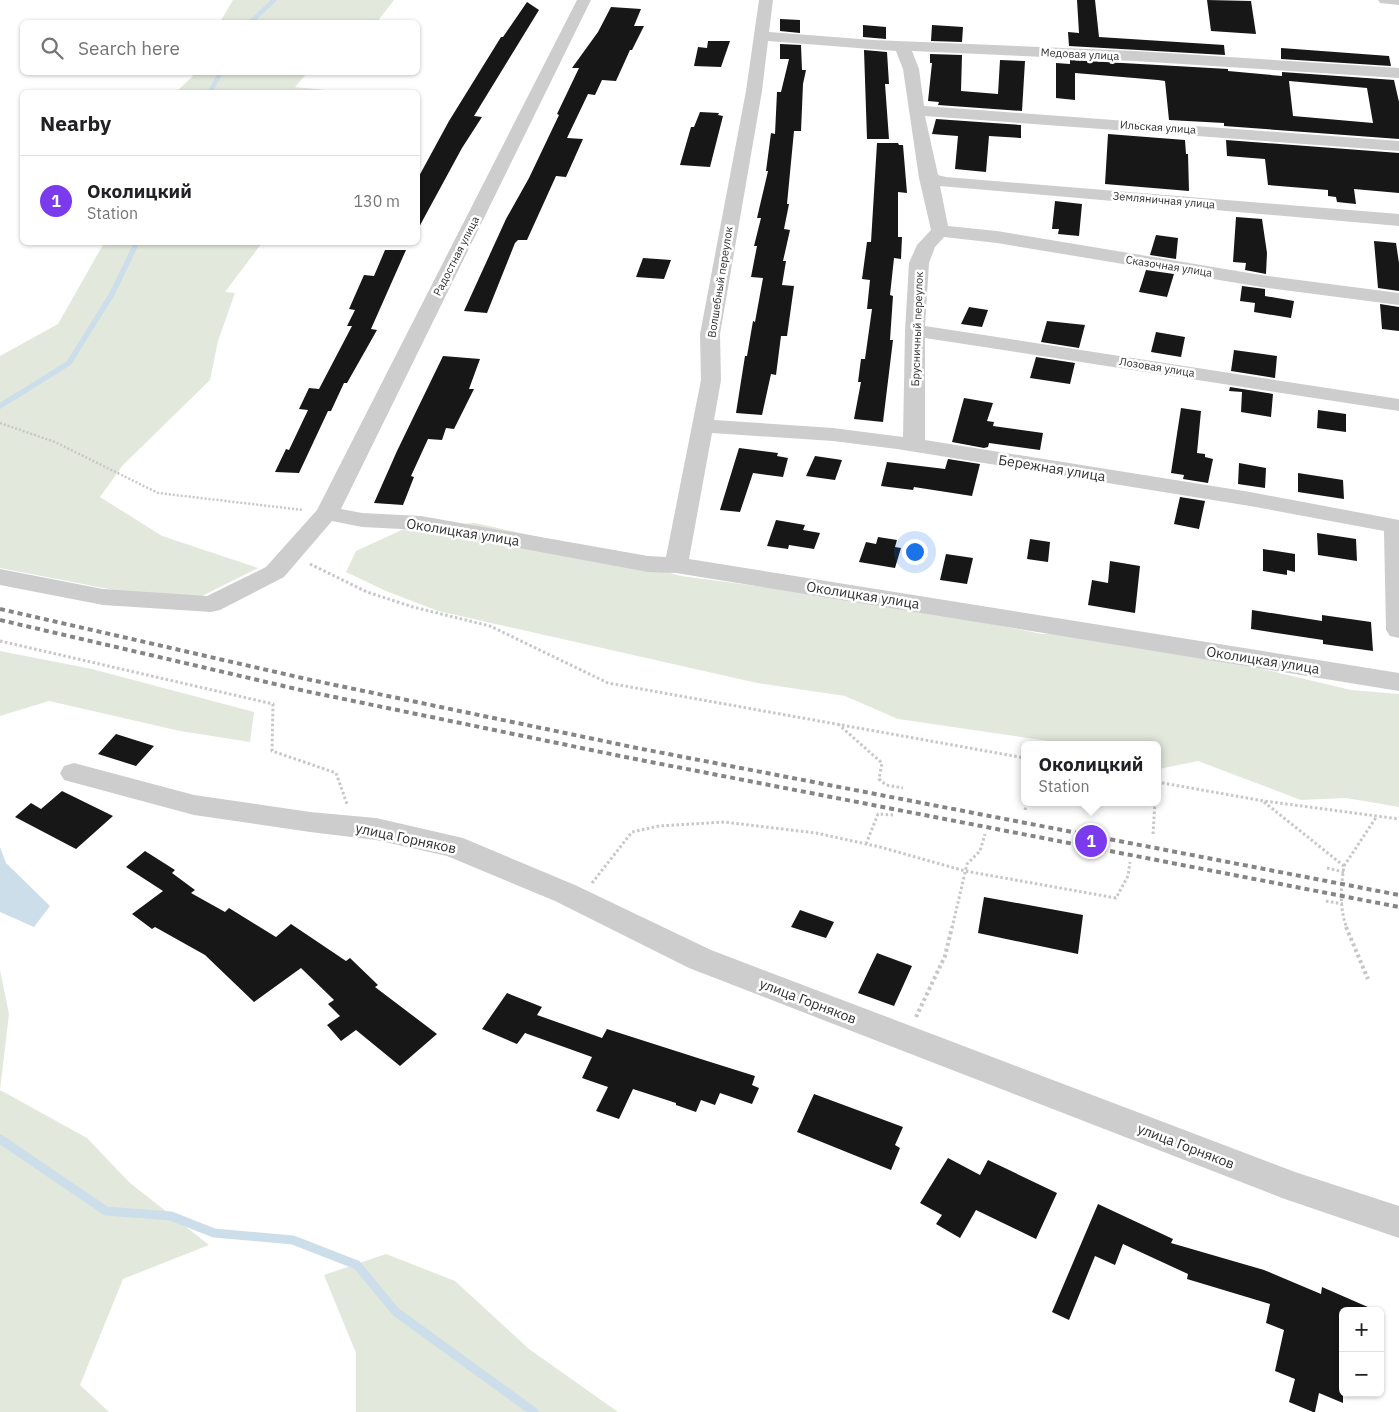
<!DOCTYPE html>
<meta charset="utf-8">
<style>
body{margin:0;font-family:"IBM Plex Sans",sans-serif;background:#f2f2f2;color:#202124}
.controls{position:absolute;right:15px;bottom:15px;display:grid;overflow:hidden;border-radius:8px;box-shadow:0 1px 4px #0004}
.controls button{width:45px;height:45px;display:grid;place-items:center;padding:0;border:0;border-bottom:1px solid #e0e0e0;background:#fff;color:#202124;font:25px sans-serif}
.you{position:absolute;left:914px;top:551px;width:18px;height:18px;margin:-12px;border:4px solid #fff;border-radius:50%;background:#1a73e8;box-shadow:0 0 0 8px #1a73e833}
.badge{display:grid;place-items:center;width:32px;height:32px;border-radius:50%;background:#7c3aed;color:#fff;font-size:16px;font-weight:700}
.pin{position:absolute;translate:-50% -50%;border:2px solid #fff;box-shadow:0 1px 5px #0006}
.popup{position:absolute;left:1021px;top:741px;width:140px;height:65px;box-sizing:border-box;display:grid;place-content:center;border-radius:8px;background:#fff;filter:drop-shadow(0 1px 4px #0005);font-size:16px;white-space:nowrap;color:#757577}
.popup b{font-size:19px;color:#202124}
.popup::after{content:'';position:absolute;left:50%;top:100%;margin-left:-10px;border:10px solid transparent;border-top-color:#fff}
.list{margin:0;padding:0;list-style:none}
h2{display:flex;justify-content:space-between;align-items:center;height:65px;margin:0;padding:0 20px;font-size:21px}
h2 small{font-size:16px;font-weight:400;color:#757577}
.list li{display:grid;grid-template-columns:32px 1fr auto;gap:15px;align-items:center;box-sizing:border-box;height:90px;padding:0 20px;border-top:1px solid #e0e0e0}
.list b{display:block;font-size:19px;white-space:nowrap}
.list p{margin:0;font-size:16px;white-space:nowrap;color:#757577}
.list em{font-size:16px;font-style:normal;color:#757577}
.icon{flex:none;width:28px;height:28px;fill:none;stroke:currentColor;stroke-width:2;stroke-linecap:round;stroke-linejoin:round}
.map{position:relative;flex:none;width:1399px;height:1412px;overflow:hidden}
.search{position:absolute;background:#fff;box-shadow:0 1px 4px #0004;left:20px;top:20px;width:400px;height:55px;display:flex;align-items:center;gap:12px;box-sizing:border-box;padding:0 18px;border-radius:8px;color:#757577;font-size:19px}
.panel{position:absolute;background:#fff;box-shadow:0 1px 4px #0004;left:20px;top:90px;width:400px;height:155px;border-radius:8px}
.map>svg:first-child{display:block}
.green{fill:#e3e8dc}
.water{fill:#ccdeea}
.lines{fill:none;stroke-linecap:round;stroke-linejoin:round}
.stream-far2{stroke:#ccdeea;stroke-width:4.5}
.stream-far1{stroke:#ccdeea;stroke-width:5.5}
.stream{stroke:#ccdeea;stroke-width:9}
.building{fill:#171717;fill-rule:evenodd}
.path-far2{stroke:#c7c7c7;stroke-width:2.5;stroke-dasharray:2 2;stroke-linecap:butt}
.path-far1{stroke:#c7c7c7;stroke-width:3;stroke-dasharray:2.5 2.5;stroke-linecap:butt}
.path{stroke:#c7c7c7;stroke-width:4;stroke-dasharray:3 3;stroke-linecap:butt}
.minor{fill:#cdcdcd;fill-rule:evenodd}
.rail{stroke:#858585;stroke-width:4;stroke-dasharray:5 4;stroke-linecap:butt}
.labels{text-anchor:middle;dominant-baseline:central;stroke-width:5;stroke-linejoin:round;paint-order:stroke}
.far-street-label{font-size:11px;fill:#303030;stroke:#fff}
.street-label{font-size:14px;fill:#303030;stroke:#fff}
</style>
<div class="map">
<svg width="1399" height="1412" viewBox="0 0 1399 1412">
<rect width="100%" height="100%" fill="#fff"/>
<path class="green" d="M233,0H394L377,22H220Z
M196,73H307L295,87L346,92H176Z
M104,243H262L225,292L235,293L218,341L210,380L123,465L100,497L162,536L258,568L200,597H150L0,568V356L58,324Z
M475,523L548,539L681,576L886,603L1042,634L1102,631L1351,690L1399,694V807L1346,798L1301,800L1198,761L1159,769H1157V745H1076L898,719L845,696L757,683L438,611L386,591L346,572L356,551L406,528Z
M0,651L92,669L254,712L250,742L180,731L49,701L0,716Z
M0,970L9,1014L0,1090L87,1138L130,1183L209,1245L123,1279L80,1385L109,1412H0Z
M386,1254L455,1281L529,1349L618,1412H356V1353L324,1275Z"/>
<path class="water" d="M0,847L6,863L50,906L34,927L0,912Z"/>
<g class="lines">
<path class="stream-far2" d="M251,22L274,0
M210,92L221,72"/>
<path class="stream-far1" d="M0,406L69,363L112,294L137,242"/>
<path class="stream" d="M0,1139L106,1211L171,1216L214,1233L293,1240L357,1265L396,1312L534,1412"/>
</g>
<path class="building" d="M1077,0H1095L1099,37L1224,45L1225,55L1069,46L1068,32L1079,33Z
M1207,0L1251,1L1256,34L1211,31Z
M527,2L539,10L474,116L482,117L462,148L418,229V178L449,121L501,37H503Z
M611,7L641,9L634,26H644L632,50H630L616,81L602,80L595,95L588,94L567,138L583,139L566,177L556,176L527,240H518L515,243L487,313L464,311L506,219L529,178L559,115L557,114L579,68H572L598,32Z
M780,19L800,20V33L780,31Z
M863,25L886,27V39L863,37Z
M932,25L963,27L962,42L931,41Z
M708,41H730L721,67L694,66L698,47L707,48Z
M780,44L801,45L802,70H806L803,84L801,131H794L787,204H789L784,229L790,230L783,261H786L782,285L794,286L787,336H781L776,375L771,374L762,415L736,413L745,356H747L753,321L755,322L763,278L751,277L757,246H754L761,218H757L768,171H766L771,133L775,134L777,92H781L789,59H780Z
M1281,48L1389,56L1391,66L1281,59Z
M864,50L887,52L889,84H885L889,139H867Z
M930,54L962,55L961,91L998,94L1000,60L1025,61L1022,111L938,105L939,102L928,101L932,63H930Z
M1070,60L1228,69V71L1282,76V72L1394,80L1399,102V139L1224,126V123L1169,120L1165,81L1158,80L1075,73V100L1056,98V63L1070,64ZM1289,81L1367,88L1373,123L1293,116Z
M700,112L719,113L718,115L723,116L710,167L680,165L691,127H694Z
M936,119L1021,125V138L989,136L986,172L955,169L958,136L932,134Z
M1108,134L1185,140L1186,154H1188L1189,191L1105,184Z
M1226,140L1399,153V193L1354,189L1356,204L1337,202L1336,197L1328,196V190L1268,185L1265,159L1227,156Z
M877,143H898L899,145H903L907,193L898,192V237H902L901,259L894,258L890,295L893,296L890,340H893L883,422L854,419L861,382H858L861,359H865L872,309H867L870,280L862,279L867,242H871Z
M1055,201L1082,204L1079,236L1058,234L1059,229H1052Z
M1236,217L1262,219L1267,253L1266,274L1245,270L1246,263L1233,262Z
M1156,235L1178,238L1176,259L1150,255Z
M1374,241L1396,243L1399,263V291L1378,288Z
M385,250H406L371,329L377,330L347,383H344L331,411H328L299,473L275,472L286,449L289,450L308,410L299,409L309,388L319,389L352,326H347L355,310L349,309L364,275L374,276Z
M643,258L671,260L664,279L636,277Z
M1146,270L1174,274L1167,297L1139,292Z
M1242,286L1265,289V296L1294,301L1291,318L1254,312L1255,303L1240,301Z
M1380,304L1399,307V331L1382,329Z
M969,307L988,310L982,327L961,324Z
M1047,321L1085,325L1079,348L1041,342Z
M1156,332L1185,337L1181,357L1151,352Z
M1234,350L1277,356L1275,378L1231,371Z
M443,356L480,359L469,389H474L454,429L446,428L442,440L428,439L411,476L414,477L403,505L374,503L397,451Z
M1036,357L1075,363L1070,384L1030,378Z
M1230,387L1273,394L1271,417L1241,412L1242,392L1229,391Z
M964,398L993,403L987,421L994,422L993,426L1043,433L1040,450L989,443L988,447L984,448L952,442Z
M1181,408L1201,411L1197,453L1205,454V457L1213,459L1208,483L1183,479L1184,475L1171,473Z
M1318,410L1346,414V432L1317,428Z
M739,448L778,453L777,456L788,458L783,477L753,473L740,512L720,510Z
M815,456L842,460L835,480L806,476Z
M948,459L980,464L972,496L914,487L913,490L881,486L887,462L945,469Z
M1239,463L1266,468L1265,488L1238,484Z
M1298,473L1343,480L1344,499L1298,492Z
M1180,497L1205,501L1199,529L1174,524Z
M776,520L805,525L803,530L820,533L814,549L789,545L788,549L767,546Z
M1317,533L1356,539L1357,561L1318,555Z
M878,537L897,540L895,547L901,548L895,568L859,562L866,542L876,544Z
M1030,539L1050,542L1048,562L1027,559Z
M1263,549L1295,554V572L1287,570V575L1263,571Z
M946,554L973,558L967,584L940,580Z
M1110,561L1140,566L1135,613L1088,605L1092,580L1108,583Z
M1252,610L1322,621V615L1371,622L1373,651L1323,644V640L1251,629Z
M116,734L154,746L136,766L98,754Z
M62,791L113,816L76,849L15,817L31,803L41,809Z
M145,851L175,870L172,873L195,890L191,893L225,912L229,908L276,937L291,924L346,961L350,958L378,985L375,987L437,1034L400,1066L356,1030L341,1041L327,1025L340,1016L328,1004L334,1000L301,968L254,1002L205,955L155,927L152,929L132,914L163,891L126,867Z
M984,897L1083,915L1078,954L978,933Z
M800,910L834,922L826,938L791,927Z
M877,953L912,966L894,1006L858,993Z
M507,993L542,1007L537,1015L602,1038L607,1029L704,1060L755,1076L752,1085L759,1088L752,1104L720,1093L715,1105L701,1100L696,1112L676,1105V1103L633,1089L619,1119L596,1111L608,1087L582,1078L592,1057L525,1033L517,1044L482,1029Z
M814,1094L903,1127L895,1145L900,1148L891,1170L797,1132Z
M948,1158L980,1175L988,1160L1057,1193L1036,1239L976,1210L960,1238L936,1224L942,1215L920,1203Z
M1098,1204L1173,1239L1171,1243L1264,1270L1321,1294L1322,1287L1377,1311H1343V1403L1319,1393L1315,1412H1313L1289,1402L1295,1379L1275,1371L1284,1330L1266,1323L1270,1304L1187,1279L1188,1274L1123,1244L1115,1265L1095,1256L1069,1320L1052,1312Z"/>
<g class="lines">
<path class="path-far2" d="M0,423L55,442L158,493L303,510"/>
<path class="path-far1" d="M310,564L367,592L413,607L490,626L608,683L1025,758
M0,641L273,704L272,751L336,773L347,804
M838,724L882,763L879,779L886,785L903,788
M1157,782L1264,801L1399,819
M1264,802L1344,866C1341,886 1339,909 1347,928
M1025,810L1027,802
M1153,834L1155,802
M866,844L878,814L893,815
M1344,866L1377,816
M1327,868L1344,872
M592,883L632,832L659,826L724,822L816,833L880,847L965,871L1116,898L1128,876L1130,862
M1326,901L1343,904
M952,928L967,864L980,851L985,834"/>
<path class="path" d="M1346,927L1368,979
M916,1017L945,956L952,927"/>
<path class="minor" d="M577,0H591L341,509L362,513L421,516L648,556L666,557L701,380L700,334L746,91L759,0H773L769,32L873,40L1135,51L1399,68V78L1135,61L912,51L919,69L924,106L1399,141V151L925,116L938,175L946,177L1399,214V226L940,186L948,226L997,231L1261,275L1399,293V305L1261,287L997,243L944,237L935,247L929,263L925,326L1399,399V411L925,338V440L1250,492L1399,520V638L1390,636L1386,630L1384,531L1250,506L897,449L833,441L712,433L689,559L1399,673V691L676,573L648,572L421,530L362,527L332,521L284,577L220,610L211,612L103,605L0,585V569L103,589L207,596L266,567L317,510ZM768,41L896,51L903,69L919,178L931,230L917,245L909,263L905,331L903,437L833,428L714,420L721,380L720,334L762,91Z
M1378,0H1399V5L1380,3Z
M74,763L194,795L310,812L376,818L463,838L575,885L711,950L1295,1172L1399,1206V1238L1282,1198L689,968L555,901L447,856L376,840L310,832L194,815L64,780L60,773L64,766Z"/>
<path class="rail" d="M0,609L311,680L637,748L1399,895
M0,620L305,691L630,758L1399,907"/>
</g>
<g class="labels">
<g class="far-street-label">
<text transform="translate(1080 54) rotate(3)">Медовая улица</text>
<text transform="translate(1158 127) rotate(4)">Ильская улица</text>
<text transform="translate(1164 200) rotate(5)">Земляничная улица</text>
<text transform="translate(456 256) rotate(-63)">Радостная улица</text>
<text transform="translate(1169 266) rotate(9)">Сказочная улица</text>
<text transform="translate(720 282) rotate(-81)">Волшебный переулок</text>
<text transform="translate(917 329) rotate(-88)">Брусничный переулок</text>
<text transform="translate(1157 367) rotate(9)">Лозовая улица</text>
</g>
<g class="street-label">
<text transform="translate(1052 468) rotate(9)">Бережная улица</text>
<text transform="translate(463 532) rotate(9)">Околицкая улица</text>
<text transform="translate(863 595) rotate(9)">Околицкая улица</text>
<text transform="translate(1263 660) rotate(9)">Околицкая улица</text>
<text transform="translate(406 838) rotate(12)">улица Горняков</text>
<text transform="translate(808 1001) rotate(21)">улица Горняков</text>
<text transform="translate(1186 1146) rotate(21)">улица Горняков</text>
</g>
</g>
</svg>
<div class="controls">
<button>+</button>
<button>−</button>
</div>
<div class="you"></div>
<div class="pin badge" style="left:1091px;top:841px">1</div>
<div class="popup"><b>Околицкий</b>Station</div>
<div class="search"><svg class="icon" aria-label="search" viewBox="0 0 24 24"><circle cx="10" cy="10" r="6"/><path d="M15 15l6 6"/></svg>Search here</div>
<section class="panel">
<h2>Nearby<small></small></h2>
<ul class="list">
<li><span class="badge">1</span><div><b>Околицкий</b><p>Station</p></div><em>130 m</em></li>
</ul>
</section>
</div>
